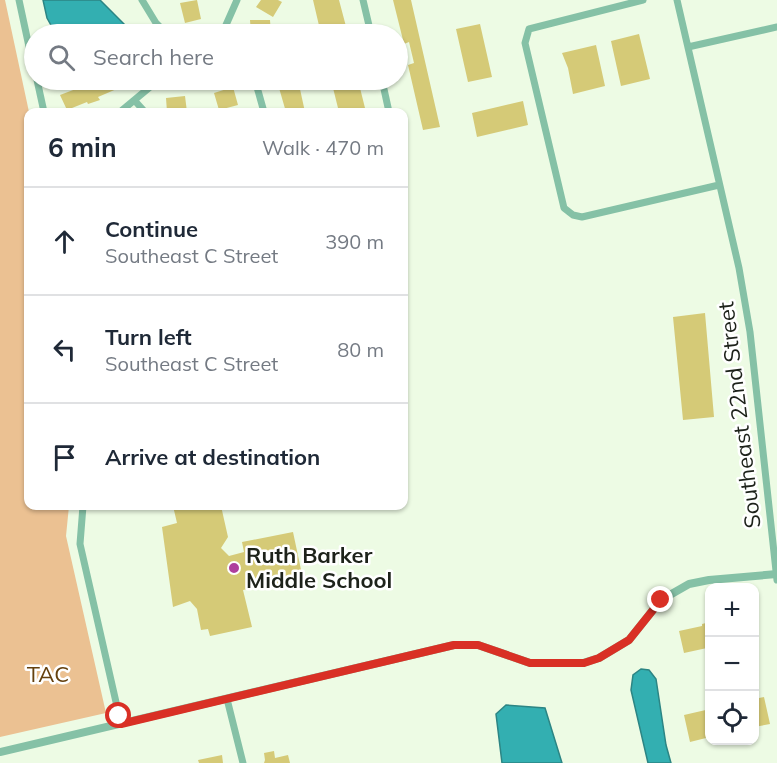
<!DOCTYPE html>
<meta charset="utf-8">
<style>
body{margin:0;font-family:Mulish,sans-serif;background:#f2f2f3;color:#1f2937}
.controls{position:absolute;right:18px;bottom:18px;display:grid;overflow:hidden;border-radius:12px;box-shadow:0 2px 4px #0004}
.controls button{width:54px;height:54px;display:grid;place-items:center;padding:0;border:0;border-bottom:2px solid #e0e1e3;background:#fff;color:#1f2937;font:30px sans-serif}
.stop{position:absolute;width:18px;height:18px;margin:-14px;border:4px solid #d93025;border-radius:50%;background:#fff}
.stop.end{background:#d93025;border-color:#fff;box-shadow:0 2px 6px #0008}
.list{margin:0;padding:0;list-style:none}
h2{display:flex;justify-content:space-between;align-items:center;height:78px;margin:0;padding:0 24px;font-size:26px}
h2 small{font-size:20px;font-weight:400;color:#747a83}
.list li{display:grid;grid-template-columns:39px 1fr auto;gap:18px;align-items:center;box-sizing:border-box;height:108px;padding:0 24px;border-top:2px solid #e0e1e3}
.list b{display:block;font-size:22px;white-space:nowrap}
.list p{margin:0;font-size:20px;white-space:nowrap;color:#747a83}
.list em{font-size:20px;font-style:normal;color:#747a83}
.icon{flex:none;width:33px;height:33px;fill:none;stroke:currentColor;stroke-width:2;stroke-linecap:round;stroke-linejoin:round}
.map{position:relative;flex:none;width:777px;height:763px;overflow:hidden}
.search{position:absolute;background:#fff;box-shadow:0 2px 4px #0004;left:24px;top:24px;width:384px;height:66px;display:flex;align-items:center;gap:15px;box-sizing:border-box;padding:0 21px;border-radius:33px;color:#747a83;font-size:22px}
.panel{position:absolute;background:#fff;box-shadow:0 2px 4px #0004;left:24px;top:108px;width:384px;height:402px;border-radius:12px}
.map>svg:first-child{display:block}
.green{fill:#ebc192}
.water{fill:#33afb1;stroke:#2c8584;stroke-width:1.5}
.building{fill:#d5ca77}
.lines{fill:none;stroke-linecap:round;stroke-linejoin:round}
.minor{stroke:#85c1a6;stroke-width:7}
.tertiary{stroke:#85c1a6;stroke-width:8}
.route{stroke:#d93025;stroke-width:8}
.poi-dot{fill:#ae3f9d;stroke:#fff;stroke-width:2}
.labels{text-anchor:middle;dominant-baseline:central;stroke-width:5;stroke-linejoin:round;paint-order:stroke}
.street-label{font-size:22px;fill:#1d221a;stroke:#fff}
.poi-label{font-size:22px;font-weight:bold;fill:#1d221a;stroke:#fff;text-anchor:start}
.park-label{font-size:22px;fill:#65410e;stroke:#fff}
</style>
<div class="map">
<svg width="777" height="763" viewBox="0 0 777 763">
<rect width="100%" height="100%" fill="#edfbe4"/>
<path class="green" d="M0,0H5L29,112L28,506H69L66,536L106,713L0,737Z"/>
<path class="water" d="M43,0H100L129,29V34H56L47,18Z
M641,669L649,670L656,679L666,745L671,763H648L631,690L633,675Z
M506,705L545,708L562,763H502L496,714Z"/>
<path class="building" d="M197,0L201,19L185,23L180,3Z
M261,0H278L282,2L273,17L256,7Z
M313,0H339L348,34H321Z
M393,0H411L440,127L423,130L408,65L414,63L409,42L404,44Z
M250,20H270L271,34H251Z
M480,24L492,77L468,82L456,29Z
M639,34L650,79L621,86L611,41Z
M596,45L605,86L573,94L568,68L562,53Z
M86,80H91L93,83L102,80H116L119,88L98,97L100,100L88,104L87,102L67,110L60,95L81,87L79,82Z
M191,80H209L210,86L193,90Z
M283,80H298L305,112H286L277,81Z
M331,80H358L366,112H339Z
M233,87L238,105L219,110L214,93Z
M185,96L187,112H167L166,98Z
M523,101L528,125L477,137L472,113Z
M705,313L714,417L683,420L673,317Z
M173,506H221L228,537L221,548L229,556L244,552L242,542L293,532L303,579L243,590L252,627L210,636L208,629L201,630L197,609L190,601L173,607L162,527L177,523Z
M710,622V646H707V648L684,653L679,631L702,626V624Z
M764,697L770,724L754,727V699Z
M710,709V737L690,742L684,715Z
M274,751L275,758L288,755L290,763H264L265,760L264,753Z
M222,755L223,763H199L198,760Z"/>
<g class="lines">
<path class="minor" d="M19,0L34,70
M142,0L156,23L167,34
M363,0L371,34
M643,0L529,29L525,43L564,208L573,215L582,217L719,185
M677,0L739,268L750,332L777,580
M222,34L237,0
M688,47L777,27
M37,80L44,112
M255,80L264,112
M382,80L389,112
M135,101L145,112
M120,112L150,87L155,80
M83,506L80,544L121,724
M227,699L243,763"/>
<path class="tertiary" d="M0,752L454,645H478L530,663H583L599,658L629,640L661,600L689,584L709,580L777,574"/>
</g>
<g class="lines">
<path class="route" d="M119,716L121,724L454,645H478L530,663H584L599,658L629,640L661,600"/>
</g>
<circle class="poi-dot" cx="234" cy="568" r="6"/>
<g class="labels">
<g class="street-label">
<text transform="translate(739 415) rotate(-97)">Southeast 22nd Street</text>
</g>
<g class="poi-label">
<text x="246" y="555">Ruth Barker<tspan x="246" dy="25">Middle School</tspan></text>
</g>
<g class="park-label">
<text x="48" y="674">TAC</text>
</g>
</g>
</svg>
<div class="controls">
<button>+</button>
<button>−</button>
<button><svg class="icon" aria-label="locate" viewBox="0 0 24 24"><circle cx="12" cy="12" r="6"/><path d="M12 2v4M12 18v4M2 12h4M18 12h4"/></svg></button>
</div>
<div class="stop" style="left:119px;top:716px"></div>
<div class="stop end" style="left:661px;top:600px"></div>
<div class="search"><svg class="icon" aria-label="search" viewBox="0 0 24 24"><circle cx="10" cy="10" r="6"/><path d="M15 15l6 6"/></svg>Search here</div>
<section class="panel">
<h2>6 min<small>Walk · 470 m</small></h2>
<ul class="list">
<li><svg class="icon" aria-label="ahead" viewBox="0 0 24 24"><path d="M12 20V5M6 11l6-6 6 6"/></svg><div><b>Continue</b><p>Southeast C Street</p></div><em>390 m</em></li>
<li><svg class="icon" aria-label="left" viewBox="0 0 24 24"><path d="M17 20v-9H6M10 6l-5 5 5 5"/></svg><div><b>Turn left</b><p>Southeast C Street</p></div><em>80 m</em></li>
<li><svg class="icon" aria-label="arrive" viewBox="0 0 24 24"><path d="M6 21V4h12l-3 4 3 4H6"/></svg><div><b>Arrive at destination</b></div></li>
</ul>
</section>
</div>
